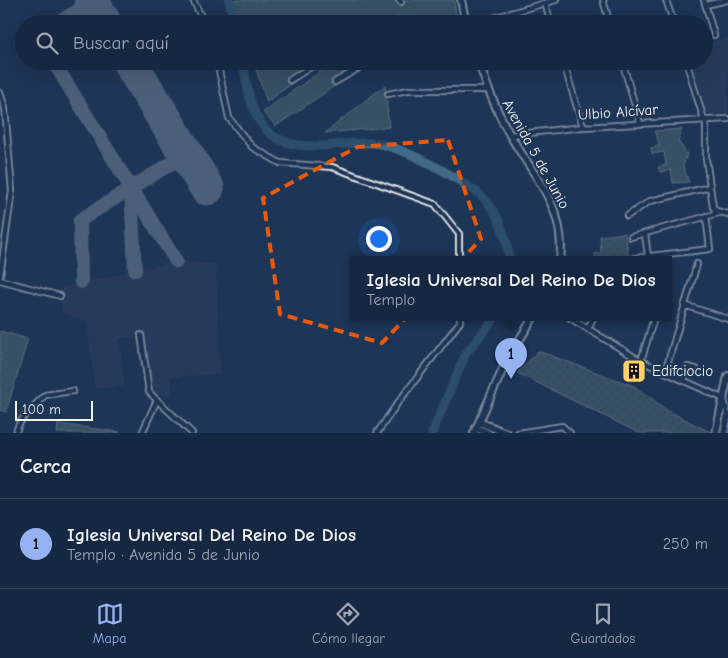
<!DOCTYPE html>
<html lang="es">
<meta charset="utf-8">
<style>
body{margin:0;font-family:"Comic Neue",sans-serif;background:#1f3048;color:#f1f3f6}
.scale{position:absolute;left:15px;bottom:12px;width:78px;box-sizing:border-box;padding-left:5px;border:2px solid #f4f1e8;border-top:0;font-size:14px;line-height:18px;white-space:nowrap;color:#f4f1e8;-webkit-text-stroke:4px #1d3557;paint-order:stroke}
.you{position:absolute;left:378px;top:238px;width:18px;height:18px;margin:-12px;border:4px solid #fff;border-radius:50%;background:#1a73e8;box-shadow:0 0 0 8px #1a73e833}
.badge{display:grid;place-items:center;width:32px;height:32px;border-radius:50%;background:#95b2f1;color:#111;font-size:16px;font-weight:700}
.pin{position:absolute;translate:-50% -41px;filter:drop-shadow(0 1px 2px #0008)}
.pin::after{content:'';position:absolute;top:26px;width:18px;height:15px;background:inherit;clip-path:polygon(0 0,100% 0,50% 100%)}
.popup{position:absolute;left:350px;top:256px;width:322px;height:65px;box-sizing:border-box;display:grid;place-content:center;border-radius:0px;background:#162841;filter:drop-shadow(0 1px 4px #0005);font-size:16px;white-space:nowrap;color:#9ea6b1}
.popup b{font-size:19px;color:#f1f3f6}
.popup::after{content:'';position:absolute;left:50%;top:100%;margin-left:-10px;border:10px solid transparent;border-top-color:#162841}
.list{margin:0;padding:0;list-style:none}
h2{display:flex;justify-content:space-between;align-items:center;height:65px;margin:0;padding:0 20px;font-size:21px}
h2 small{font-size:16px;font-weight:400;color:#9ea6b1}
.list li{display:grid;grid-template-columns:32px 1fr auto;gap:15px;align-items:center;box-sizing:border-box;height:90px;padding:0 20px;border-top:1px solid #35445a}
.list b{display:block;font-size:19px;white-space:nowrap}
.list p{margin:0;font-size:16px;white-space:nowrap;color:#9ea6b1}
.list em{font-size:16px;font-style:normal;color:#9ea6b1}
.icon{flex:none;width:28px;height:28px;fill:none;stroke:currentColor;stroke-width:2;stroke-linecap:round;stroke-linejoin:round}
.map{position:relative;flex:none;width:728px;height:433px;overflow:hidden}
.search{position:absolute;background:#162841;box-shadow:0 5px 20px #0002;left:15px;right:15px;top:15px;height:55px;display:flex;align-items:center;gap:12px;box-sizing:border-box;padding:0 18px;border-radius:28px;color:#9ea6b1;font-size:19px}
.sheet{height:155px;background:#162841}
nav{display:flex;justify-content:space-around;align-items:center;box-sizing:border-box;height:70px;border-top:1px solid #35445a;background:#162841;font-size:14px;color:#9ea6b1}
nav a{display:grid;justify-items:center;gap:2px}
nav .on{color:#95b2f1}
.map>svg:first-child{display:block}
.built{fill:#344360}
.grass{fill:#577371;stroke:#a6b2ac}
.park{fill:url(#park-dots);stroke:#a6b2ac}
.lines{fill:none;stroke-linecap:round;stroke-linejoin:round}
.river{stroke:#406b85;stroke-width:9}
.taxiway{stroke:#8893a0;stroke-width:14}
.runway{stroke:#8893a0;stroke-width:35}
.street-casing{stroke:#f4f1e8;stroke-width:8}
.secondary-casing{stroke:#f4f1e8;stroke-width:10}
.street{stroke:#1d3557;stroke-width:4.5}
.secondary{stroke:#1d3557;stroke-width:6}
.marked{fill:none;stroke:#e8590c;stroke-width:4;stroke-dasharray:10 6;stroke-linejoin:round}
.labels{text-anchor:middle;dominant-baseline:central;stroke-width:4.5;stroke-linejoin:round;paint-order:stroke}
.street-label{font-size:15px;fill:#f4f1e8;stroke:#1d3557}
.poi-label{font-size:15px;fill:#f4f1e8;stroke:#1d3557;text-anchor:start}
</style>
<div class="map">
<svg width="728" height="433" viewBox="0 0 728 433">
<defs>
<pattern id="park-dots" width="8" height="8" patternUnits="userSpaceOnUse" patternTransform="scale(1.25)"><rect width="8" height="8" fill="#577371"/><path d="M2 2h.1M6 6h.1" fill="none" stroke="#4f5b59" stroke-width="1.8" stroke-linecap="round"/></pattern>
</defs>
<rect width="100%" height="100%" fill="#1d3557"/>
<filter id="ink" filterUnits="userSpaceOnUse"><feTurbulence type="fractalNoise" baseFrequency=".02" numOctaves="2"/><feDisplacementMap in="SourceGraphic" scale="10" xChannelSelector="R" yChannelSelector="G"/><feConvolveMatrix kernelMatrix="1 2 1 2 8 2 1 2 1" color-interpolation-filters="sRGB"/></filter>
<g filter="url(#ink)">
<path class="built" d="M728,39V115L707,116L690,61H704V45L714,41Z
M176,261L216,264L220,374L171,377L173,397L153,392L146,335L119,339L125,386L95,389L87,322L62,313L59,288Z"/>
<path class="grass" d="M232,0H454L457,21L397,16L380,24H240Z
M253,61H322L267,102Z
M335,61H371L276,126L263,112Z
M385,85L389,127L325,133Z
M682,129L678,141L687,154L683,166L689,182L673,183L671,170L660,172L658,167L666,165L664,152L652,154L651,148L660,145L654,131Z
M0,331L28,339L6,412L0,410Z
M58,424L120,432V433H57Z"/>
<path class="park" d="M625,233L629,260H596L595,254L601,253L600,236Z
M538,351L634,386L668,411L712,433H639L517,373Z"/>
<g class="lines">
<path class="river" d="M229,0L235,24
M243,61C247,88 251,124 277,138C305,154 341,141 371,143C399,144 455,176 478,193C484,197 491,207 495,213C502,225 508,246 510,260
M432,433L466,353L495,318"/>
<path class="taxiway" d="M56,24L92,2
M53,61L176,261
M131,191L135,270
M81,282L80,220L186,154"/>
<path class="runway" d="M92,2L105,24
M129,61L207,188"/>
<g class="street-casing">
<path id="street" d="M193,0L205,24
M399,0L401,2
M603,0L610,24
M666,0L674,24
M704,0L714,35
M545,3L551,24
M706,5L727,0
M472,24L556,0
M217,61L229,118L252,147L280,163L332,167L435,204L459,234V260
M563,61L583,127
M622,61L640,123
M686,61L704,120
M290,80L320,61
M335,82L371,61
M0,93L5,108L12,191L0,276
M388,94L408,90H489
M706,120V159L713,207L716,211L728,214
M510,135L583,127L728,119
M627,216L650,201L710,187
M645,234L648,256
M631,237L719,213
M634,258L710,249L706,216
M0,280L60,296
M684,305L728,319
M570,318L641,361L724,399L728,416
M588,329L593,318
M141,335L149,392L157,400
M641,361L654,318
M665,372L697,264
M684,381L688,367L696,369
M16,433C18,419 36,405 45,395L73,391
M142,433L157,400L192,433
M377,433L397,404L460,322V318
M518,433L562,426L570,433"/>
</g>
<g class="secondary-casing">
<path id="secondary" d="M461,0L466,24
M478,61C487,87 497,112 510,135C534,177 567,209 560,260
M479,422L506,433
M476,428L488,433
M474,433L508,358L533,318
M716,433L728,376
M724,433L728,415"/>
</g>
<use href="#street" class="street"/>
<use href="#secondary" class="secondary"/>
</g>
</g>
<path d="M0 0H728V433H0ZM448,140L481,239L382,343L280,314L263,198L357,147Z" fill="#1d3557" fill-opacity=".55" fill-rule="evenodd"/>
<path class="marked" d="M448,140L481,239L382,343L280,314L263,198L357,147Z"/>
<defs>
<g id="building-square" transform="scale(1.25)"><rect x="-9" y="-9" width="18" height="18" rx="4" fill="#ffd166" stroke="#1d3557"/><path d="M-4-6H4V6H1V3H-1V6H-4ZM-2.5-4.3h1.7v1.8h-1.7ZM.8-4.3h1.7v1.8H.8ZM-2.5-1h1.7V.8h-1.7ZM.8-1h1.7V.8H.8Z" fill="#111"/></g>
</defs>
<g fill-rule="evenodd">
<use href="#building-square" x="634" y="371"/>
</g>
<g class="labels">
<g class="street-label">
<text transform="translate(618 112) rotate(-4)">Ulbio Alcívar</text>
<text transform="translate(536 154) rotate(61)">Avenida 5 de Junio</text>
</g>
<g class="poi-label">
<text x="652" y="371">Edifciocio</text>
</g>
</g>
</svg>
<div class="scale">100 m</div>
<div class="you"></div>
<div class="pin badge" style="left:511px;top:379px">1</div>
<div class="popup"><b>Iglesia Universal Del Reino De Dios</b>Templo</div>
<div class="search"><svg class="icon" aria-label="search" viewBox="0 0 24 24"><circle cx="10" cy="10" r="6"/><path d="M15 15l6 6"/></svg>Buscar aquí</div>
</div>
<section class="sheet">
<h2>Cerca<small></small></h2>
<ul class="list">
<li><span class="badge">1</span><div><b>Iglesia Universal Del Reino De Dios</b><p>Templo · Avenida 5 de Junio</p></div><em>250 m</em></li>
</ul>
</section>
<nav>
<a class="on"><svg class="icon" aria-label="map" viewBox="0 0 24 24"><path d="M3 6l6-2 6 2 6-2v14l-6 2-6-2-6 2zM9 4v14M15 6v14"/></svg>Mapa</a>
<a><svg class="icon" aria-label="directions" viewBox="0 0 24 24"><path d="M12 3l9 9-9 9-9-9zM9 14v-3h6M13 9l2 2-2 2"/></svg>Cómo llegar</a>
<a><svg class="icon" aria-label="saved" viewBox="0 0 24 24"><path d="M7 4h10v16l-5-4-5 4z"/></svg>Guardados</a>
</nav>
